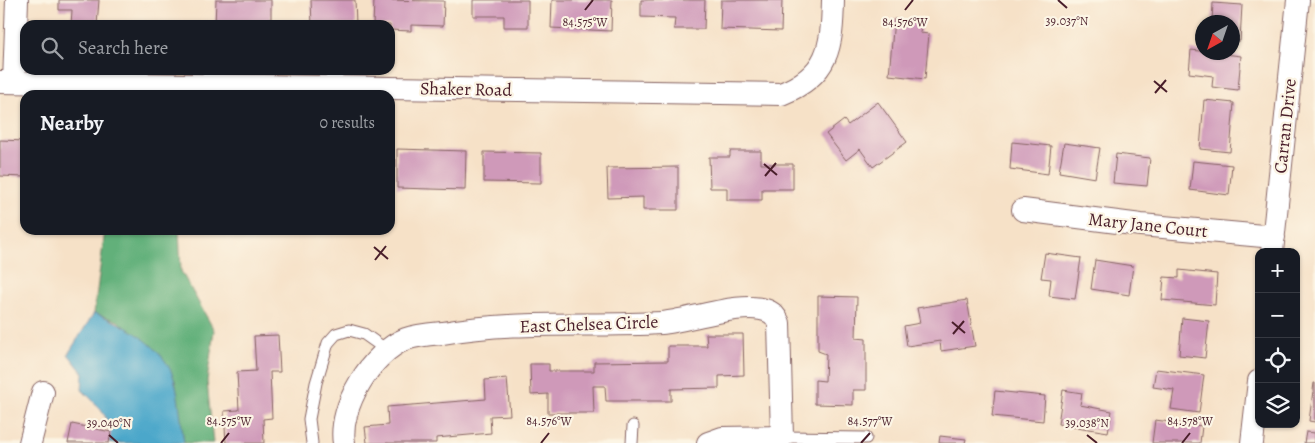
<!DOCTYPE html>
<meta charset="utf-8">
<style>
body{margin:0;font-family:Alegreya,serif;background:#242831;color:#f1f3f6}
.controls{position:absolute;right:15px;bottom:15px;display:grid;overflow:hidden;border-radius:10px;box-shadow:0 1px 4px #0004}
.controls button{width:45px;height:45px;display:grid;place-items:center;padding:0;border:0;border-bottom:1px solid #363941;background:#171b24;color:#f1f3f6;font:25px sans-serif}
.compass{position:absolute;left:1195px;top:15px;width:45px;height:45px;border-radius:50%;background:#171b24;box-shadow:0 1px 4px #0004;rotate:220deg}
.list{margin:0;padding:0;list-style:none}
h2{display:flex;justify-content:space-between;align-items:center;height:65px;margin:0;padding:0 20px;font-size:21px}
h2 small{font-size:16px;font-weight:400;color:#9ea1a6}
.icon{flex:none;width:28px;height:28px;fill:none;stroke:currentColor;stroke-width:2;stroke-linecap:round;stroke-linejoin:round}
.map{position:relative;flex:none;width:1315px;height:443px;overflow:hidden}
.search{position:absolute;background:#171b24;box-shadow:0 1px 4px #0004;left:20px;top:20px;width:375px;height:55px;display:flex;align-items:center;gap:12px;box-sizing:border-box;padding:0 18px;border-radius:15px;color:#9ea1a6;font-size:19px}
.panel{position:absolute;background:#171b24;box-shadow:0 1px 4px #0004;left:20px;top:90px;width:375px;height:145px;border-radius:15px}
.map>svg:first-child{display:block}
.forest{fill:#62b07a;stroke:#566852}
.water{fill:#4ca7ca;stroke:#4b637a}
.building{fill:#cf99b9}
.lines{fill:none;stroke-linecap:round;stroke-linejoin:round}
.service-casing{stroke:#866362;stroke-width:13}
.minor-casing{stroke:#866362;stroke-width:24}
.service{stroke:#fff;stroke-width:11}
.minor{stroke:#fff;stroke-width:22}
.ticks{fill:none;stroke:#4a1f2b;stroke-width:2}
.labels{text-anchor:middle;dominant-baseline:central;stroke-width:4.5;stroke-linejoin:round;paint-order:stroke}
.street-label{font-size:18px;fill:#4a1f2b;stroke:#fcf5e5}
.ticks-label{font-size:12px;text-anchor:middle;fill:#4a1f2b;stroke:#fcf5e5;stroke-width:4.5;stroke-linejoin:round;paint-order:stroke}
</style>
<div class="map">
<svg width="1315" height="443" viewBox="0 0 1315 443">
<rect width="100%" height="100%" fill="#fcf5e5"/>
<filter id="ink" filterUnits="userSpaceOnUse"><feTurbulence type="fractalNoise" baseFrequency=".02" numOctaves="2"/><feDisplacementMap in="SourceGraphic" scale="10" xChannelSelector="R" yChannelSelector="G"/><feConvolveMatrix kernelMatrix="1 2 1 2 8 2 1 2 1" color-interpolation-filters="sRGB"/></filter>
<filter id="wash" filterUnits="userSpaceOnUse"><feTurbulence type="fractalNoise" baseFrequency=".0096" numOctaves="4" result="noise"/><feDisplacementMap in="SourceGraphic" scale="20" xChannelSelector="R" yChannelSelector="G"/><feGaussianBlur stdDeviation="1.12" result="paint"/><feColorMatrix in="noise" values="0 0 0 0 0 0 0 0 0 0 0 0 0 0 0 0 0 1.4 0 .05"/><feComposite in="paint" operator="in"/></filter>
<g filter="url(#wash)">
<rect width="100%" height="100%" fill="#f6e1c7"/>
<path class="forest" d="M105,230H179L181,271L214,330L207,381L213,443H184L175,380L118,321L94,313Z"/>
<path class="water" d="M94,313C126,324 166,347 175,382C180,402 181,423 184,443H109C114,419 98,406 82,390L83,373L68,354Z"/>
<g id="blocks">
<path class="building" d="M59,0H99L97,25H71L72,10H59Z
M216,0H271V25H215Z
M311,0H355L356,24L312,25Z
M374,0L444,1L443,26L411,25V31L390,30V25H373Z
M473,0H528V27H504V16H473Z
M552,0H612L611,31L551,28Z
M641,0H705L704,29H674L675,18L641,17Z
M721,0H782L781,31L720,29Z
M1213,3L1242,5L1240,41H1232V22H1212Z
M894,19L922,21L920,33L929,34L925,79L889,75Z
M1191,50L1241,56L1238,90L1212,87L1213,76L1189,73Z
M1204,100L1234,103L1230,152L1200,149Z
M878,102L907,142L873,167L860,149L846,160L826,134L844,120L848,125Z
M0,140L25,141V177L0,176Z
M1012,142L1051,146L1048,174L1010,169Z
M1064,143L1100,148L1095,178L1059,172Z
M397,149L466,151L465,190L397,188Z
M730,151H761V164H793V189H762V200H727V188H710L709,157H730Z
M484,152L541,153V183L484,182Z
M1116,154L1150,158L1147,186L1113,183Z
M1193,161L1232,165L1229,195L1190,190Z
M678,167V210H643V197L608,198L607,168Z
M1045,253L1081,258L1075,299L1049,296L1051,279L1041,278Z
M1095,260L1133,266L1129,295L1091,289Z
M1179,270L1217,274L1215,305L1162,300L1164,277L1179,278Z
M818,296L857,297L856,338L866,339V390H853V405L815,404V380L825,381L826,354L818,351Z
M967,300L975,346L941,351L940,341L907,346L904,326L920,323L917,308Z
M1182,318L1209,321L1205,358L1179,355Z
M706,334H743L744,375L719,376V388L671,389V401H606L605,386H593L594,413H548V394L531,395L530,364H549V371H594V362L668,361V346H707Z
M278,335L280,372H270L272,418L263,419L264,443H226L224,411L239,410L237,372L256,371L254,336Z
M1156,369L1204,375L1199,413L1171,409L1174,390L1153,387Z
M507,378L510,415L490,416L491,433L436,438V443H367L365,427L388,425L387,407L486,399L485,380Z
M1314,383H1315V422L1309,421Z
M1063,390L1082,393L1080,405L1112,411L1108,432L1058,424Z
M995,391L1045,396L1043,421L992,416Z
M1155,420L1202,426L1200,443H1152Z
M72,424L111,432L109,443H68Z
M1306,432L1315,433V443H1304Z
M940,436L966,439L965,443H939Z"/>
</g>
</g>
<g filter="url(#ink)">
<use href="#blocks" fill-opacity="0" stroke="#866362" stroke-width="1"/>
<g class="lines">
<g class="service-casing">
<path id="service" d="M782,437L866,438
M312,443L309,419L316,383L328,343L336,334L349,330L364,334L388,351
M632,443L633,426"/>
</g>
<g class="minor-casing">
<path id="minor" d="M0,82L781,94C829,75 832,47 833,0
M14,82L17,0
M1023,210L1141,225L1274,237
M1272,252L1298,0
M30,443L43,392
M344,443C338,407 372,352 406,339C417,335 432,334 443,333C515,320 590,327 662,323C688,321 747,299 770,312C774,314 777,319 779,323L782,437L722,438L708,443
M1252,443L1259,381"/>
</g>
<use href="#service" class="service"/>
<use href="#minor" class="minor"/>
</g>
</g>
<path class="ticks" d="M1058,0L1067,8M585,10L593,0M905,10L913,0M1154,81L1167,92M1155,93L1166,80M764,164L777,175M765,176L776,163M374,247L388,259M375,260L386,246M952,322L965,333M953,334L964,321M109,435L118,443M1087,435L1097,443M221,443L229,433M541,443L549,433M861,443L870,433M1182,443L1190,433"/>
<g class="labels">
<g class="street-label">
<text transform="translate(466 89) rotate(1)">Shaker Road</text>
<text transform="translate(1285 126) rotate(-84)">Carran Drive</text>
<text transform="translate(1148 225) rotate(6)">Mary Jane Court</text>
<text transform="translate(589 324) rotate(-2)">East Chelsea Circle</text>
</g>
</g>
<g class="ticks-label">
<text x="1067" y="25">39.037°N</text>
<text x="585" y="26">84.575°W</text>
<text x="905" y="26">84.576°W</text>
<text x="229" y="425">84.575°W</text>
<text x="549" y="425">84.576°W</text>
<text x="870" y="425">84.577°W</text>
<text x="1190" y="425">84.578°W</text>
<text x="109" y="427">39.040°N</text>
<text x="1087" y="427">39.038°N</text>
</g>
</svg>
<div class="controls">
<button>+</button>
<button>−</button>
<button><svg class="icon" aria-label="locate" viewBox="0 0 24 24"><circle cx="12" cy="12" r="6"/><path d="M12 2v4M12 18v4M2 12h4M18 12h4"/></svg></button>
<button><svg class="icon" aria-label="layers" viewBox="0 0 24 24"><path d="M12 4l9 5-9 5-9-5zM3 14l9 5 9-5"/></svg></button>
</div>
<svg class="compass" viewBox="-18 -18 36 36"><path d="M0-13l5 13h-10z" fill="#e53935"/><path d="M0 13l5-13h-10z" fill="#9ea1a6"/></svg>
<div class="search"><svg class="icon" aria-label="search" viewBox="0 0 24 24"><circle cx="10" cy="10" r="6"/><path d="M15 15l6 6"/></svg>Search here</div>
<section class="panel">
<h2>Nearby<small>0 results</small></h2>
<ul class="list">
</ul>
</section>
</div>
